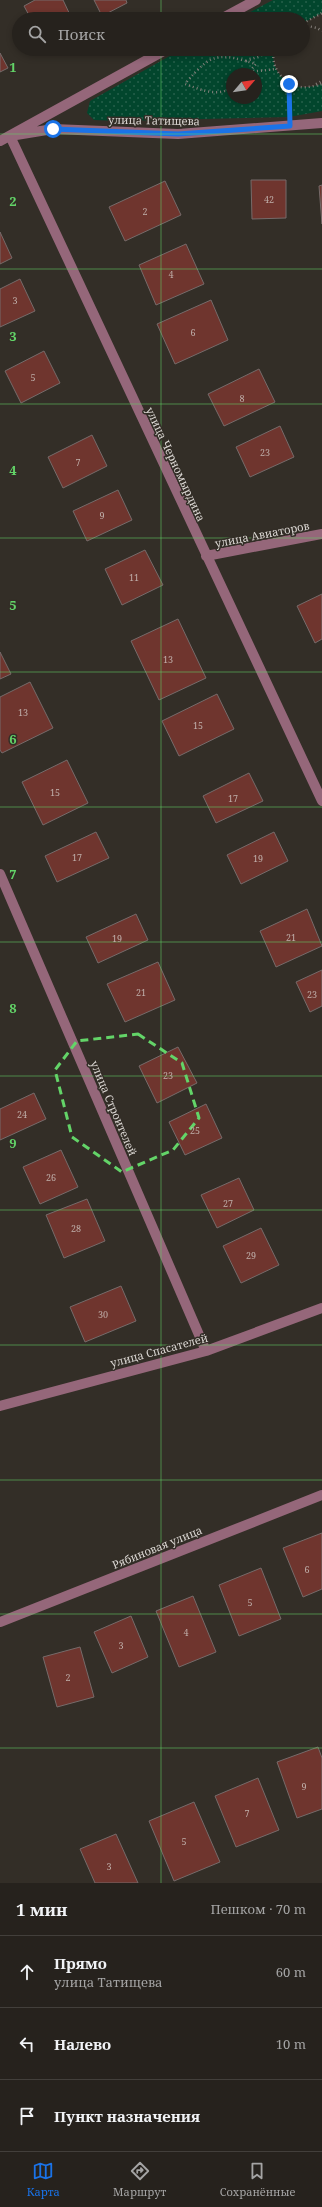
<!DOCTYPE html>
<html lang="ru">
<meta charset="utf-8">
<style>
body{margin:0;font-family:"Noto Serif",serif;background:#2e2a26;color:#f1f3f6}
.compass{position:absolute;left:226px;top:68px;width:36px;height:36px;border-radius:50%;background:#26221d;box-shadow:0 2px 6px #0003;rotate:61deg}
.stop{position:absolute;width:12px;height:12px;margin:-9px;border:3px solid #1a73e8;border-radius:50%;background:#fff}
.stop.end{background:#1a73e8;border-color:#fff;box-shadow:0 1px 4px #0008}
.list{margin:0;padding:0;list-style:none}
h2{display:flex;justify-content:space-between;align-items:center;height:52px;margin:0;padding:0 16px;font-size:17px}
h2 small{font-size:13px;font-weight:400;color:#a4a4a4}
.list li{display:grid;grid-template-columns:26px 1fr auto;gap:12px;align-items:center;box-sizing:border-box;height:72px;padding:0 16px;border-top:1px solid #423f3b}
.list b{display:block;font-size:15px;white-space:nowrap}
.list p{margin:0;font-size:13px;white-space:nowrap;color:#a4a4a4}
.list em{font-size:13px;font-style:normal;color:#a4a4a4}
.icon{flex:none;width:22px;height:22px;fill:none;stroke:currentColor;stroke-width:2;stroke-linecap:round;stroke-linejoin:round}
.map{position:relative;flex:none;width:322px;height:1883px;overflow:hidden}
.search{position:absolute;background:#26221d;box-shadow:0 2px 6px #0003;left:12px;right:12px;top:12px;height:44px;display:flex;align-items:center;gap:10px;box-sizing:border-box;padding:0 14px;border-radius:22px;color:#a4a4a4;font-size:15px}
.sheet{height:268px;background:#26221d}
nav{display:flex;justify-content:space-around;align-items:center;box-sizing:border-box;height:56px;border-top:1px solid #423f3b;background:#26221d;font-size:11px;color:#a4a4a4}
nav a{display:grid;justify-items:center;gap:2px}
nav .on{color:#1a73e8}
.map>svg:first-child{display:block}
.grass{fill:url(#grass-dots);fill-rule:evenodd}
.building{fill:#6f352e;stroke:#766b6a}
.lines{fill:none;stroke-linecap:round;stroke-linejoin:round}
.path{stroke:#88837e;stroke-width:2.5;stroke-dasharray:1 3;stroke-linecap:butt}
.minor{stroke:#95677a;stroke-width:10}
.route{stroke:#1a73e8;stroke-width:5}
.marked{fill:none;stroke:#63d468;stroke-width:3;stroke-dasharray:8 5;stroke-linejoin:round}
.grid{fill:none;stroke:#63d468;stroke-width:1;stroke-opacity:0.55}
.labels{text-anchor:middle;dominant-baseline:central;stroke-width:3;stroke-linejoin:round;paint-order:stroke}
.number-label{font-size:9px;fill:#bfaea9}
.street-label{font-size:11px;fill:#dad6d2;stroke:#332e27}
.grid-label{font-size:13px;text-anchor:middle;font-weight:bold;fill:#63d468;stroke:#332e27;stroke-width:3;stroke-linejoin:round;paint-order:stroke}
</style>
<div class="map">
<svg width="322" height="1883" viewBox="0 0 322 1883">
<defs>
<pattern id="grass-dots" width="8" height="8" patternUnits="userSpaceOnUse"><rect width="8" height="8" fill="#02462d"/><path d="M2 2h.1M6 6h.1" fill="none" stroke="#26604b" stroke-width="1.8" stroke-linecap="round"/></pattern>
</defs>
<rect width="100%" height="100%" fill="#332e27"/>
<path class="grass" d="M273,0H322V13L303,23V19H237Z
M182,49H274C270,67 282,83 300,87C307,88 315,86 322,84V111L289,117L119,121L94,120L87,113L90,101ZM232,74H256V98H232Z"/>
<path class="building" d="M35,0H63L72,19H31L24,6Z
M94,0H126L127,3L102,16Z
M0,53L8,68L0,72Z
M251,180H286V218L252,219Z
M165,181L181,215L125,241L109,207Z
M322,185V224L319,186Z
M0,232L12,258L0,264Z
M186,244L204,284L156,305L139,265Z
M20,279L35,311L0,327V289Z
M211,300L228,340L175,364L157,324Z
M44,351L60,383L21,403L5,371Z
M259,369L275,402L224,426L208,394Z
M280,426L294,457L250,477L236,447Z
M92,435L107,466L63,488L48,457Z
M118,490L132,520L87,541L73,511Z
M145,550L163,585L122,605L105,569Z
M322,594V639L315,643L297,606Z
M178,619L206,678L159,700L131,641Z
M0,652L11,674L0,679Z
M30,682L53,728L2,753L0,750V697Z
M217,694L234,729L179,756L162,721Z
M67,760L88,803L43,825L22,782Z
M249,773L263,801L216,823L203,796Z
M96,832L109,858L57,882L45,856Z
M274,832L288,861L241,884L227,855Z
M307,909L322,946L276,967L260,931Z
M136,914L148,940L98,963L86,937Z
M158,962L175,1000L125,1022L107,984Z
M322,970V1006L310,1012L296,982Z
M178,1047L197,1083L157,1103L139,1066Z
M34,1093L46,1119L0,1140V1109Z
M206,1104L222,1138L185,1155L169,1122Z
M61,1150L78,1187L40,1204L23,1167Z
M239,1178L254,1210L217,1228L201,1195Z
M87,1199L105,1241L64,1258L46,1215Z
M261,1228L279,1265L241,1283L223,1246Z
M121,1286L136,1321L85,1342L70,1307Z
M322,1533V1589L303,1597L283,1548Z
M261,1568L281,1619L239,1636L219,1585Z
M193,1596L216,1652L179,1667L156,1611Z
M131,1616L148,1657L112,1673L94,1632Z
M80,1647L94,1697L57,1707L43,1657Z
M318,1747L322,1758V1809L297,1818L277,1762Z
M258,1778L279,1830L236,1847L215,1796Z
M194,1802L220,1862L174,1881L149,1821Z
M116,1834L138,1883H95L80,1849Z"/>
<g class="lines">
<path class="path" d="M303,23L322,13
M303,25L317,28L322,31
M274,49C270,67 282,83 300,87C307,88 315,86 322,84
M246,61L273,51
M249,72L276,69
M316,84L322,81
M232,87C218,98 199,89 185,84C211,53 217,52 256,64L247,74
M289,107V84"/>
<path class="minor" d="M221,19L256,0
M10,136L322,801
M10,136L53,129L178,134L322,123
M0,141L167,49
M206,556L322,534
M0,874L206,1351
M0,1406L206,1351L322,1308
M0,1622L322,1495"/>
</g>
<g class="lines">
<path class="route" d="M53,129L178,134L290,126L289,84"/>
</g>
<path class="marked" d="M138,1034L182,1063L199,1118L173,1150L122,1172L72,1137L55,1070L77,1041Z"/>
<path class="grid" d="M161,0V19M161,49V1883M0,134H322M0,269H322M0,404H322M0,538H322M0,672H322M0,807H322M0,942H322M0,1076H322M0,1210H322M0,1345H322M0,1480H322M0,1614H322M0,1748H322"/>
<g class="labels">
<g class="number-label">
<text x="269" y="199">42</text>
<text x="145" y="211">2</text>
<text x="171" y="274">4</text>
<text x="15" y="300">3</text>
<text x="193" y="332">6</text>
<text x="33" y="377">5</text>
<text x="242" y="398">8</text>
<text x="265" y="452">23</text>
<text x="78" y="462">7</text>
<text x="102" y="515">9</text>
<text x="134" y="577">11</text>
<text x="168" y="659">13</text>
<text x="23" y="712">13</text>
<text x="198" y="725">15</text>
<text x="55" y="792">15</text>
<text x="233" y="798">17</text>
<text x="77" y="857">17</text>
<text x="258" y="858">19</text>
<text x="291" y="937">21</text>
<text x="117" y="938">19</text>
<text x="141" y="992">21</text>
<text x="312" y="994">23</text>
<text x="168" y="1075">23</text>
<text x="22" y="1114">24</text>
<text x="195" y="1130">25</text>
<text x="51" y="1177">26</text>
<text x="228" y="1203">27</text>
<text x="76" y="1228">28</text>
<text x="251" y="1255">29</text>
<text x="103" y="1314">30</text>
<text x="307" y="1569">6</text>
<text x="250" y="1602">5</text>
<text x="186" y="1632">4</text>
<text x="121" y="1645">3</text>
<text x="68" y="1677">2</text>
<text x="304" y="1786">9</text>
<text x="247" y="1813">7</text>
<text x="184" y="1841">5</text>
<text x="109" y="1866">3</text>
</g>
<g class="street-label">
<text transform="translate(154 120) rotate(1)">улица Татищева</text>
<text transform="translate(176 464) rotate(65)">улица Черномырдина</text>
<text transform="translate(262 534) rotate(-11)">улица Авиаторов</text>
<text transform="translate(114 1108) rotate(67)">улица Строителей</text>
<text transform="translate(159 1350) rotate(-15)">улица Спасателей</text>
<text transform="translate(157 1547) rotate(-22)">Рябиновая улица</text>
</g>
</g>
<g class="grid-label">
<text x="13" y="72">1</text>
<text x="13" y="206">2</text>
<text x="13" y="341">3</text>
<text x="13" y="475">4</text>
<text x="13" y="610">5</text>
<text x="13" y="744">6</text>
<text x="13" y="879">7</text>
<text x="13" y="1013">8</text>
<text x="13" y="1148">9</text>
</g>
</svg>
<svg class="compass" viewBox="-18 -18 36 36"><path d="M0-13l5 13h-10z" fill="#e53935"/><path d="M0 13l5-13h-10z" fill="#a4a4a4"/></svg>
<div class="stop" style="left:53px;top:129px"></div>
<div class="stop end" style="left:289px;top:84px"></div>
<div class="search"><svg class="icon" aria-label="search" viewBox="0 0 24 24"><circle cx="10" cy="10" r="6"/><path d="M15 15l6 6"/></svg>Поиск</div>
</div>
<section class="sheet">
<h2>1 мин<small>Пешком · 70 m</small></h2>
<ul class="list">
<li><svg class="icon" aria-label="ahead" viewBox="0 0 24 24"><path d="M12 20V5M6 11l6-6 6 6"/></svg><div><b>Прямо</b><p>улица Татищева</p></div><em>60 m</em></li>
<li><svg class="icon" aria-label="left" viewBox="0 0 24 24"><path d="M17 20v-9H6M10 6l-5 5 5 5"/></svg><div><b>Налево</b></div><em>10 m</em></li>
<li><svg class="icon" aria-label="arrive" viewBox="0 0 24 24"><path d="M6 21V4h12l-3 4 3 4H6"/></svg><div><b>Пункт назначения</b></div></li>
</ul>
</section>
<nav>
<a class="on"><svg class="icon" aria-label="map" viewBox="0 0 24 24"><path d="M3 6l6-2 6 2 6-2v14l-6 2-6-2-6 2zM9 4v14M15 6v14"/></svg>Карта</a>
<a><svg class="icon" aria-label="directions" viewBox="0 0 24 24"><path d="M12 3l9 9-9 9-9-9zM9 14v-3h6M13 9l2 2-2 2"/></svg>Маршрут</a>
<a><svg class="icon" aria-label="saved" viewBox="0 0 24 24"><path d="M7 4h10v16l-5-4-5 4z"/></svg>Сохранённые</a>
</nav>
